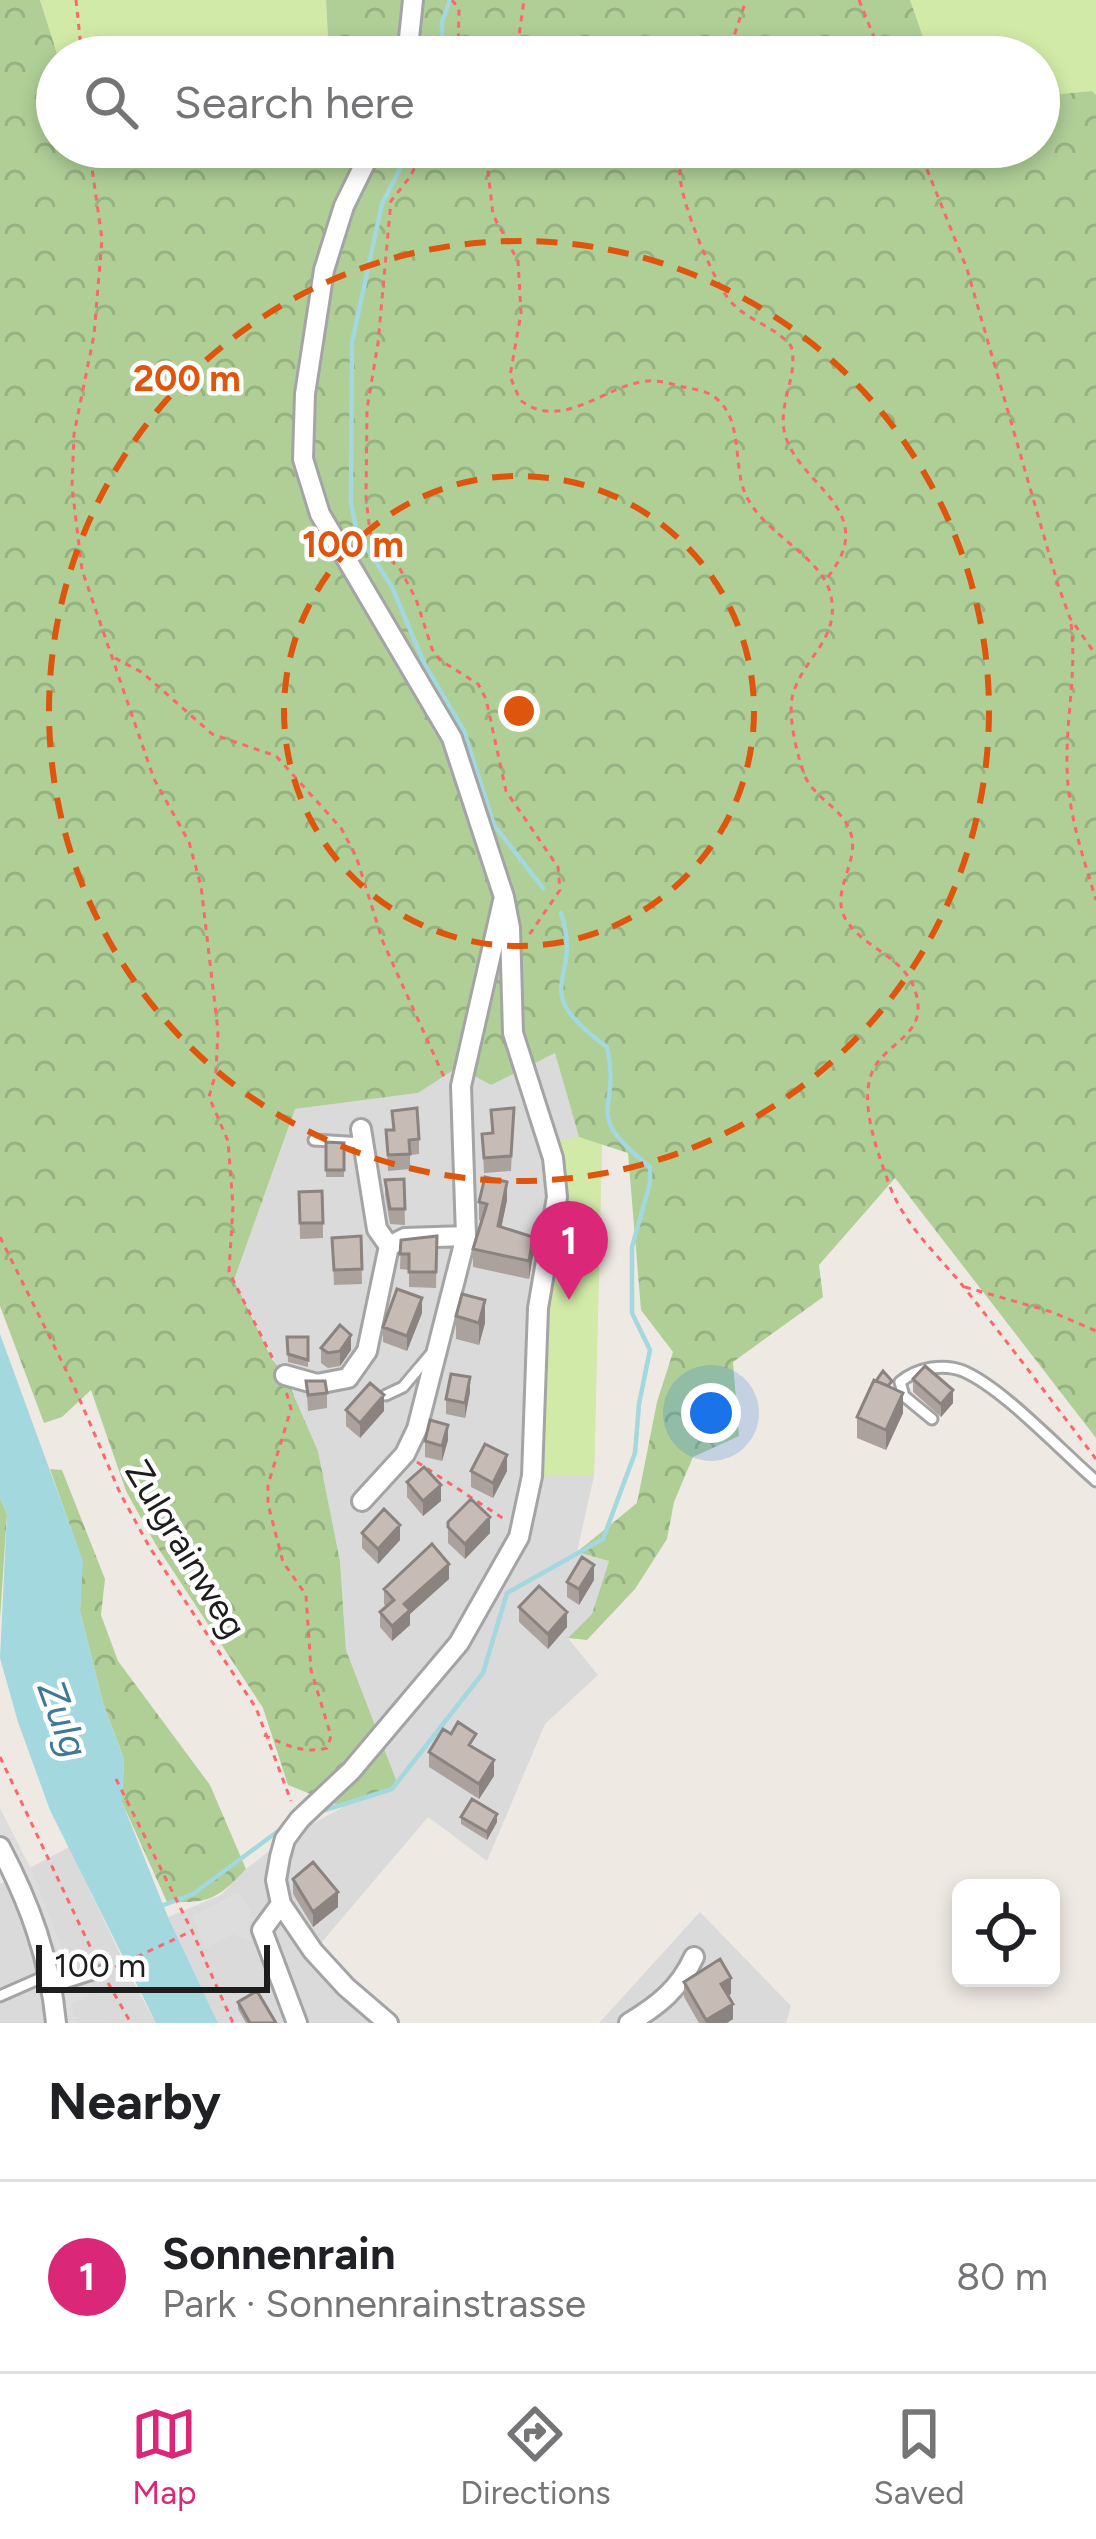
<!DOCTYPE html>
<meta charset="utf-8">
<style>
body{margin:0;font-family:Figtree,sans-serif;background:#f6f6f6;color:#202124}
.controls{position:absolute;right:36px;bottom:36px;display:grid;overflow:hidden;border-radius:18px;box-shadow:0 6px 18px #0003}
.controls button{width:108px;height:108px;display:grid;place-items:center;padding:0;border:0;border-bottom:3px solid #e0e0e0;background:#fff;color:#202124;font:60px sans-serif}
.scale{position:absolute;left:36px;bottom:30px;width:234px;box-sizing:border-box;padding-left:12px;border:6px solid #1d1d1d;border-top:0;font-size:33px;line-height:42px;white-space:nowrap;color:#1d1d1d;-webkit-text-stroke:9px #fff;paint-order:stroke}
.you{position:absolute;left:711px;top:1413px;width:42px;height:42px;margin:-30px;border:9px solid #fff;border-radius:50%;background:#1a73e8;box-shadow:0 0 0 18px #1a73e833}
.badge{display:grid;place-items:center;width:78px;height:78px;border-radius:50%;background:#db2777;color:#fff;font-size:39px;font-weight:700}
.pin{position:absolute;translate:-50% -99px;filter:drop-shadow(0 3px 6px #0008)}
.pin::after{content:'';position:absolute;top:63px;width:42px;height:36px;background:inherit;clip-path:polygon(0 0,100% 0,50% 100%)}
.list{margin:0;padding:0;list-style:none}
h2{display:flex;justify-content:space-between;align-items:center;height:156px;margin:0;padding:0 48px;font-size:51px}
h2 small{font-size:39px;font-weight:400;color:#757577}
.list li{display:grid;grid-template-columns:78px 1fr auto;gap:36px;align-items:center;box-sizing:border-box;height:192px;padding:0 48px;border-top:3px solid #e0e0e0}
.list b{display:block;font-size:45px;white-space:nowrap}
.list p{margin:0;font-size:39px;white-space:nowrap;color:#757577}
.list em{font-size:39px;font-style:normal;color:#757577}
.icon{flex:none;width:66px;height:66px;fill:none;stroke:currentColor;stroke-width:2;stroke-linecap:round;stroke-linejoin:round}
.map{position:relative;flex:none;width:1096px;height:2023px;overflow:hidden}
.search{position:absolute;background:#fff;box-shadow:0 6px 18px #0003;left:36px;right:36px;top:36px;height:132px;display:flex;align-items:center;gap:30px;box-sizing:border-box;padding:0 42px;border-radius:66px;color:#757577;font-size:45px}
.sheet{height:348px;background:#fff}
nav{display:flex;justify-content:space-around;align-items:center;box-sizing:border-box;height:168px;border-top:3px solid #e0e0e0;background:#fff;font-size:33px;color:#757577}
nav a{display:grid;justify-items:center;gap:6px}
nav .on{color:#db2777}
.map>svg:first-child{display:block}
.residential{fill:#dbdada}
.grass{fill:#d2eaa7}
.forest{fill:url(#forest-crowns)}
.parking{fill:#ddd}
.water{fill:#a2d8de}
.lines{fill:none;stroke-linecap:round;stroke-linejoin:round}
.stream{stroke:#a2d8de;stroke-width:4.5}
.service-casing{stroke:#a4a4a4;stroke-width:15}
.minor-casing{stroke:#a4a4a4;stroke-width:24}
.path{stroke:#fd666b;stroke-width:3;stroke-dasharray:6 6;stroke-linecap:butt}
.service{stroke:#fff;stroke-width:9}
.minor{stroke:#fff;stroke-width:18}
.wall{fill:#aba19d}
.shaded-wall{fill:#8b837f}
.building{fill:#c7bbb6;stroke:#8b837f;stroke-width:3}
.ring{fill:none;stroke:#de560d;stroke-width:6;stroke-dasharray:21 15}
.labels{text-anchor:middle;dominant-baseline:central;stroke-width:9;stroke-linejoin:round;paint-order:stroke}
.street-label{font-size:36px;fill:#1d1d1d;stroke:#fff}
.water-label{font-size:39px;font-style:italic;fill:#407897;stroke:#fff}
.centre{fill:#de560d;stroke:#fff;stroke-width:6}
.ring-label{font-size:36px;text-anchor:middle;font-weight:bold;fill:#de560d;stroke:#fff;stroke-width:9;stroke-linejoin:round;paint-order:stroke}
</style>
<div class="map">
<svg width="1096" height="2023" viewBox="0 0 1096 2023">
<defs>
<pattern id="forest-crowns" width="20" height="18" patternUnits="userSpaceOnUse" patternTransform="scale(3)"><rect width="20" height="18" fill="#afcf97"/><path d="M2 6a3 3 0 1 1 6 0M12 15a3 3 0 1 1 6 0" fill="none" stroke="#96b182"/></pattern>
</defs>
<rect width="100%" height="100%" fill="#efe9e3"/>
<path class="residential" d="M555,1052L579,1137L602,1144L594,1476L577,1552L610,1560L592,1614L568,1638L598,1675L545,1724L487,1861L428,1817L316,1949L388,2023H218L168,1917L221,1895L246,1869L285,1839L343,1807L397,1785L346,1650L340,1561L318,1451L285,1375L273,1359L234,1280L295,1109L418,1093L458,1066L491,1085Z
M69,1847L134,1983L156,2023H0V1884Z
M700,1912L791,2006L786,2023H599Z"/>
<path class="grass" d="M40,0H326L329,57H58Z
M910,0H1096V95L1092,91L1039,96V57H930Z
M579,1137L602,1144L594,1476H532L556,1211L548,1143Z"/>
<path class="forest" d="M0,0H40L58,57L57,147H1039V96L1092,91L1096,95V1438L895,1178L819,1265L823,1297L733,1362L739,1436L693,1457L674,1502L667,1539L635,1589L587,1640L568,1638L592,1614L609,1561L577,1552L637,1503L657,1402L673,1352L641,1310L628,1153L579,1137L555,1053L491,1085L458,1067L418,1093L295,1109L234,1280L272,1359L285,1375L318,1451L340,1561L346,1650L398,1785L343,1807L288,1785L263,1708L156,1545L126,1491L91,1390L62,1417L44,1423L0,1306Z
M326,0H910L930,57H329Z
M50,1469L62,1470L105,1579L101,1615L118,1661L210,1785L246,1869C217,1900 209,1903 167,1902L122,1802L124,1759L103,1703L80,1611L82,1560Z
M0,1498L7,1514L0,1619Z"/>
<path class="parking" d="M0,1808L33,1873L66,1959L84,1954L88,1968L58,1976L40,1918L0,1835Z
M238,1892L250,1908L251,1941L233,1934L205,1949L193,1916Z
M90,1980L95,1992L71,2004L77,2023H62L59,1995Z"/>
<path class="water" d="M0,1334L83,1561L80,1611L103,1703L124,1759L122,1802L168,1917L218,2023H156L50,1810L18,1722L0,1658L7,1514L0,1498Z"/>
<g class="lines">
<path class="stream" d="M442,57V22L450,0
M411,147L382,204L352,342L351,503L357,533L392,587L425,665L464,731L494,825L543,888
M325,1810L392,1789L483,1673L507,1593L603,1539L635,1453L639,1404L650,1350L632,1313V1247L650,1183V1167C579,1110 622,1115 607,1047C523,986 585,984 561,913
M161,1906L193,1894L281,1829"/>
<g class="service-casing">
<path id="service" d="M314,1140L363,1143
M386,1395L403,1387L430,1355
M932,1419L904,1396L900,1382C917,1368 943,1363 963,1371C1003,1388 1061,1451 1096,1481
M52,1987L102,1971
M0,1996L50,1974"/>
</g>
<g class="minor-casing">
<path id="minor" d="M407,57L413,0
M373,147L344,206L324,270L305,394L303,459L320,514L452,738L504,897L510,928L513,1033L553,1158L557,1197L538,1308L532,1476L519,1537L459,1643L351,1771L300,1819L285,1839L280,1857L276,1880L281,1904L313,1951L346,1987L388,2023
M361,1129L377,1229L389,1246
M285,1375L317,1384L348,1378L367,1351L389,1246L405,1238L466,1236
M362,1501L405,1454L417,1429L466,1236L461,1086L503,901
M0,1847C30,1904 50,1959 56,2023
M281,1904L262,1930L297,2023
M629,2023C659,2005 679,1989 694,1957"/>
</g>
<path class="path" d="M76,0L82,57
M452,0L459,9L458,57
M859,0L882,57
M516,57L524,0
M727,57L746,0
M89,147L102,239L94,335L74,434L72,487L82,570L154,779L189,842L201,886L218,1031L216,1072L209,1097L228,1141L233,1206L229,1272L274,1361
M425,147L410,177L391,201L378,343L367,409L366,498L370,532L379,548L400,569L416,599L432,649L440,660L478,684L486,699L506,791L558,867L560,890L529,935
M492,147L488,171L493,215L518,261L521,313L510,376L520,400C563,433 605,384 648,381C659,380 672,384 683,387C695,389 708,391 717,399C743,421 733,465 745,493C762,534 823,556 831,596C840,639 804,657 793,694C787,715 797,754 804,774C814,800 847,809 852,838C857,865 831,892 845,918C864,952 915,957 918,1006C920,1036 885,1045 873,1070C858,1102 878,1153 889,1184C904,1225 936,1253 963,1286C1008,1343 1052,1401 1096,1459
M689,147C685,156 680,163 680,173C679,199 714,283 731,302C748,321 775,326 791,346C799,374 779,401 784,430C794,485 884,508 827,578
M918,147L967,269L1058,585L1070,618L1096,655
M1071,624C1077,671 1066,717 1067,764C1067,810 1083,857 1096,900
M115,658L143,673L212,734L276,756L341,828L356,856L383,942L444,1077
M0,1237L73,1384L120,1493L150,1548L256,1708L291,1801
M965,1287L1052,1312L1096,1331
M417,1462L504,1519
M264,1735C286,1745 302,1754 327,1748L331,1736L311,1670L306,1595L283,1562L268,1504V1485L291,1409L286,1391
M0,1757L96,1959
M116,1779L192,1931L233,2023
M115,1967L192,1931
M108,1983L131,2023"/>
<use href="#service" class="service"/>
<use href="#minor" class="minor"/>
</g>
<path class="wall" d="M514,1108L511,1171L484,1173L482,1134H491V1110Z
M392,1111L419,1139V1154L410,1155V1169L388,1171L386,1130H393Z
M326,1142L344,1143V1177H326Z
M404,1179L405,1225L390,1224L385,1195V1180Z
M299,1192L323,1223V1238L300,1239Z
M507,1200L501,1227L533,1255L529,1279L473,1267V1249L482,1221L479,1220V1202Z
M361,1236L362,1284L334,1285L332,1238Z
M437,1236L436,1288L409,1287V1270L400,1269L401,1240Z
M422,1313L407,1351L383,1342V1327Z
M456,1316L485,1323L479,1345L456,1339Z
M287,1337H308V1367L288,1362Z
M321,1348L351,1350L340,1366L328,1368L321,1363Z
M913,1379L953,1403L941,1417L913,1392Z
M306,1381L327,1393V1408L308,1411Z
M892,1388L903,1413L886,1450L857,1438V1417Z
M470,1392L465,1418L446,1414V1399Z
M346,1410L384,1411L360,1438L346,1426Z
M448,1440L442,1461L425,1457V1441Z
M471,1471H507L493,1498L471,1487Z
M407,1482L441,1501L423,1516L407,1497Z
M448,1522L490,1533L465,1559L448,1543Z
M362,1533L400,1540L378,1564L362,1548Z
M449,1579L410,1614V1625L392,1641L380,1627V1612L386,1607L384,1604V1589Z
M594,1580L579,1605L567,1597V1582Z
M519,1607L567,1627L548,1649L519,1622Z
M476,1749L494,1776L479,1799L429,1767V1752Z
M461,1817L497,1822L487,1840L461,1824Z
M293,1879L338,1907L313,1927L293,1894Z
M684,1982L731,1994L728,1995L733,2019L727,2023H699L684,1997Z
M238,2002L276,2023H246L238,2009Z"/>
<path class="shaded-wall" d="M507,1182V1200L498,1244V1226Z
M533,1237V1255L529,1279V1261Z
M422,1298V1313L407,1351V1336Z
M485,1300V1323L479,1345V1323Z
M351,1335V1350L340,1366V1351Z
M470,1377V1392L465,1418V1403Z
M953,1390V1403L941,1417V1404Z
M903,1393V1413L886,1450V1430Z
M384,1395V1411L360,1438V1423Z
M448,1425V1440L442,1461V1446Z
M507,1455V1471L493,1498V1483Z
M441,1485V1501L423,1516V1501Z
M490,1517V1533L465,1559V1544Z
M400,1525V1540L378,1564V1549Z
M449,1564V1579L410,1614V1625L392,1641V1626L404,1604Z
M594,1565V1580L579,1605V1589Z
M567,1612V1627L548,1649V1634Z
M494,1760V1776L479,1799V1784Z
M497,1814V1822L487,1840V1832Z
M338,1892V1907L313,1927V1912Z
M731,1978V1994L721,1999V1984Z
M733,2004V2019L727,2023H706V2020Z"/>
<path class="building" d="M417,1108L419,1139L409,1140L410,1154L388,1155L386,1130H394L392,1111Z
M514,1108L511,1156L484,1158L482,1134L493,1133L491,1110Z
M326,1142L344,1143V1170H326Z
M485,1177L507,1182L498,1226L533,1237L529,1261L473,1249L487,1204L479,1202Z
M404,1179L405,1209H390L385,1180Z
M322,1191L323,1223H300L299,1192Z
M361,1236L362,1269L334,1270L332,1238Z
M437,1236L436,1272H409V1254H400L401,1240Z
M397,1289L422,1298L407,1336L383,1327Z
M462,1294L485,1300L479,1323L456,1316Z
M340,1325L351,1335L340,1351L328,1353L321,1348Z
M287,1337H308V1360L288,1354Z
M925,1366L953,1390L941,1404L913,1379Z
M883,1371L892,1381L888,1386L876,1381Z
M451,1374L470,1377L465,1403L446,1399Z
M874,1380L903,1393L886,1430L857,1417Z
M306,1381H325L327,1393L308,1395Z
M370,1383L384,1395L360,1423L346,1410Z
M430,1420L448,1425L442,1446L425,1441Z
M485,1444L507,1455L493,1483L471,1471Z
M424,1467L441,1485L423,1501L407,1482Z
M471,1499L490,1517L465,1544L448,1527V1522Z
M384,1509L400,1525L378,1549L362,1533Z
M432,1544L449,1564L404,1604L410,1610L392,1626L380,1612L394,1600L384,1589Z
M582,1557L594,1565L579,1589L567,1582Z
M539,1586L567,1612L548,1634L519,1607Z
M458,1722L476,1734L469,1745L494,1760L479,1784L429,1752L443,1729L451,1734Z
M472,1799L497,1814L487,1832L461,1817Z
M313,1862L338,1892L313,1912L293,1879Z
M720,1959L731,1978L721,1984L733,2004L706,2020L684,1982Z
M257,1991L276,2023H250L238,2002Z"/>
<g class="ring">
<circle cx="519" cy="711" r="235"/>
<circle cx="519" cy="711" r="470"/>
</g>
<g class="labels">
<g class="street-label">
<text transform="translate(186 1549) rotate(59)">Zulgrainweg</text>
</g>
<g class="water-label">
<text transform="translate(63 1719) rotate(70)">Zulg</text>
</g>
</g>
<circle cx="519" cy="711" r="18" class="centre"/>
<g class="ring-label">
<text x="187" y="391">200 m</text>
<text x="353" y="557">100 m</text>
</g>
</svg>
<div class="controls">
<button><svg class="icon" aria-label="locate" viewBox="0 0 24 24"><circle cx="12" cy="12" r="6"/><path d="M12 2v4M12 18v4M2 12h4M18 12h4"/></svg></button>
</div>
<div class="scale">100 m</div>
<div class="you"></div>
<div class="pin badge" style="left:569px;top:1300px">1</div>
<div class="search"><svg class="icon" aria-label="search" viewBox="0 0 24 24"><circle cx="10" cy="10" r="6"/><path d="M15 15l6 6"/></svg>Search here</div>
</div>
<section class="sheet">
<h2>Nearby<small></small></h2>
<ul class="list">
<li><span class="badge">1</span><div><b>Sonnenrain</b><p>Park · Sonnenrainstrasse</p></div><em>80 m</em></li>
</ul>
</section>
<nav>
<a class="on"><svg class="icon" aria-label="map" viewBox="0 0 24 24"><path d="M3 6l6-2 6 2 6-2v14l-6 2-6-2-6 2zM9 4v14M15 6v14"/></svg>Map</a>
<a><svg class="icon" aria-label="directions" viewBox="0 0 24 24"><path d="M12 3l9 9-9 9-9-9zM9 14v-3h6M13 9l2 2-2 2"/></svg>Directions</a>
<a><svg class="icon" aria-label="saved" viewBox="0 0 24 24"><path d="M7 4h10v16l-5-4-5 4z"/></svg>Saved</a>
</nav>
